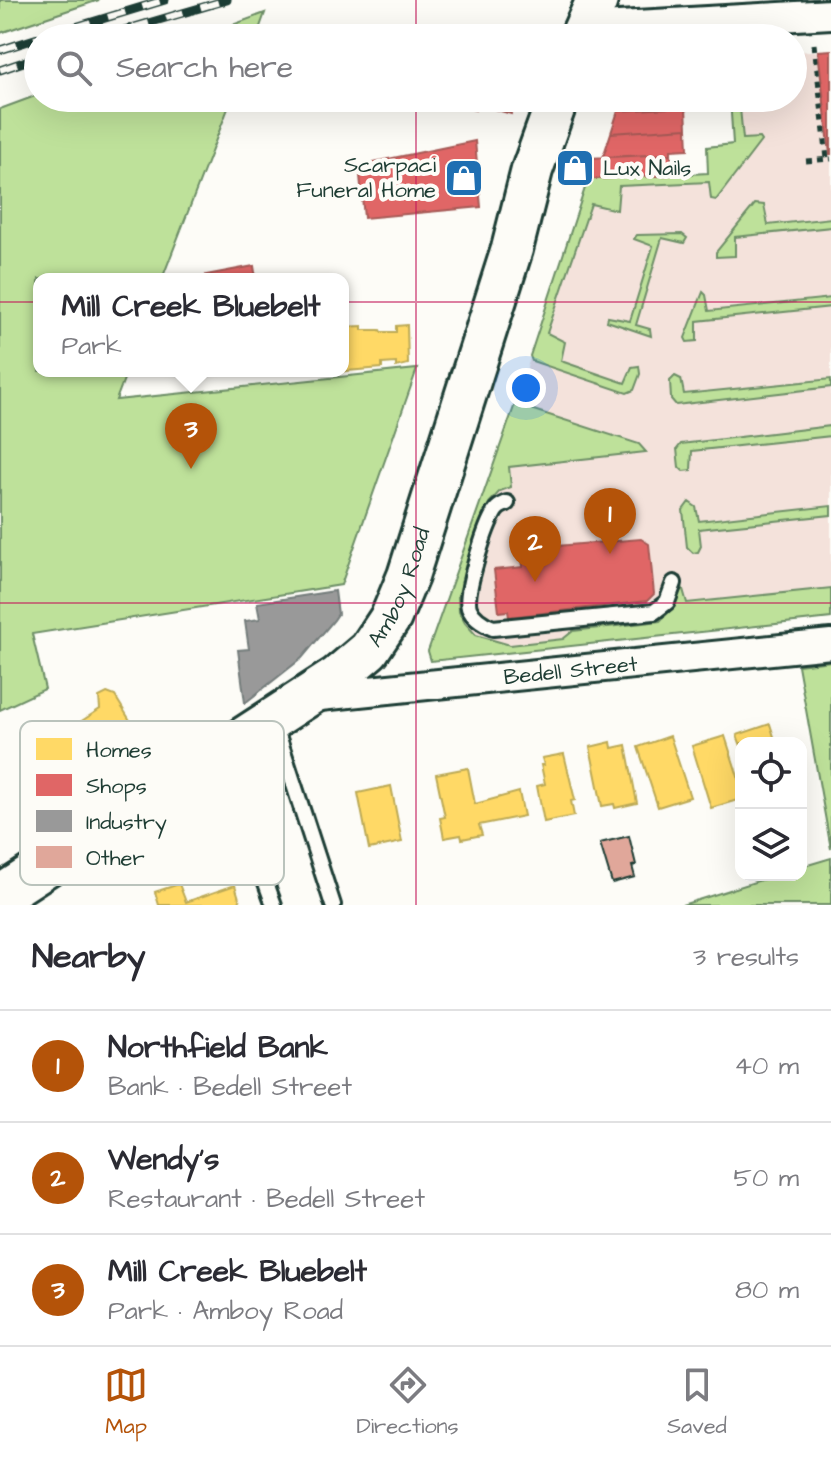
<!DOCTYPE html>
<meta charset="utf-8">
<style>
body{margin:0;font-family:"Architects Daughter",sans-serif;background:#f2f2f3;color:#2b2b33}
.controls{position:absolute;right:24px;bottom:24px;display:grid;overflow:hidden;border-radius:16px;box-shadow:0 8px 32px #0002}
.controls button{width:72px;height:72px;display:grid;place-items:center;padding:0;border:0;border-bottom:2px solid #e1e1e2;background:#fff;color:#2b2b33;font:40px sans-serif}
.you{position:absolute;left:526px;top:388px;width:28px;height:28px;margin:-20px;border:6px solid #fff;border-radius:50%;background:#1a73e8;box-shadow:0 0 0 12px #1a73e833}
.badge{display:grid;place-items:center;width:52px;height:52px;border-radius:50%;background:#b45309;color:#fff;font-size:26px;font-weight:700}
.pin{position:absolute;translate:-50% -66px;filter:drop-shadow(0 2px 4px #0008)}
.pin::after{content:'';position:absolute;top:42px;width:28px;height:24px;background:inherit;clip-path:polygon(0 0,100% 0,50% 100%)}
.popup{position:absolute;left:33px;top:273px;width:316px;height:104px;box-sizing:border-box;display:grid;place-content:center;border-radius:16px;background:#fff;filter:drop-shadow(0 2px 6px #0005);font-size:26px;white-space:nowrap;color:#7c7c81}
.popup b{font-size:30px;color:#2b2b33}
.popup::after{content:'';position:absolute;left:50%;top:100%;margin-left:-16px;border:16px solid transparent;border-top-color:#fff}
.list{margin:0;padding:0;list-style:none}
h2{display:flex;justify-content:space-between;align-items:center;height:104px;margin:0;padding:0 32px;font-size:34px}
h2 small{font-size:26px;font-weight:400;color:#7c7c81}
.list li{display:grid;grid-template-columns:52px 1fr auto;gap:24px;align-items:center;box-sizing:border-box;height:112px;padding:0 32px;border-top:2px solid #e1e1e2}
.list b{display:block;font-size:30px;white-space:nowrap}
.list p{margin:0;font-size:26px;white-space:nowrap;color:#7c7c81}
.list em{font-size:26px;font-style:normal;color:#7c7c81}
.icon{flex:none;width:44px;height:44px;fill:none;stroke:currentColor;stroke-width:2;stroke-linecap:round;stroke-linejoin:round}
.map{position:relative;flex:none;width:831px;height:905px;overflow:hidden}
.search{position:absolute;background:#fff;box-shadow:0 8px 32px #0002;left:24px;right:24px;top:24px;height:88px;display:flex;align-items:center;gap:20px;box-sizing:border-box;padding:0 28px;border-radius:44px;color:#7c7c81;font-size:30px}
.sheet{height:440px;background:#fff}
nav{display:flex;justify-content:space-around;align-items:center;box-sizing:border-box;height:112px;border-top:2px solid #e1e1e2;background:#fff;font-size:22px;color:#7c7c81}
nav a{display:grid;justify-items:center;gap:4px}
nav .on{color:#b45309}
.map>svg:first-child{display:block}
.built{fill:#f4e2db}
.green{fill:#bee19a;stroke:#6e8f67;stroke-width:2}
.homes{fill:#ffd966;stroke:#bcaa57;stroke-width:2}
.shops{fill:#e06666;stroke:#a65a57;stroke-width:2}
.industry{fill:#999;stroke:#747d7b;stroke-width:2}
.building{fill:#e0a79a;stroke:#1f3d34;stroke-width:2}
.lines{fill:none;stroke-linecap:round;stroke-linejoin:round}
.lane-casing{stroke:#1f3d34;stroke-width:20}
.street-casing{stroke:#1f3d34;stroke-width:34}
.secondary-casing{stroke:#1f3d34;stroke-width:46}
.path{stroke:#1f3d34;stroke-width:5;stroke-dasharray:6 6;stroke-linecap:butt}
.lane{stroke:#fdfcf7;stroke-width:14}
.street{stroke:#fdfcf7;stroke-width:28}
.secondary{stroke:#fdfcf7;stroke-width:40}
.rail-casing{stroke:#1f3d34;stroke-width:9}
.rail{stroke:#fdfcf7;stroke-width:6;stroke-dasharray:18;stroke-linecap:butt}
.grid{fill:none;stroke:#c2185b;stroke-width:2;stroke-opacity:0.55}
.labels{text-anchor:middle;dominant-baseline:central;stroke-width:8;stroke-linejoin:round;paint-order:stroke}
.poi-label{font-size:22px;fill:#1f3d34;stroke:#fdfcf7;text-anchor:end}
.street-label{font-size:22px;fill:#1f3d34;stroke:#fdfcf7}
.key{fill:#fdfcf7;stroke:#bac3bc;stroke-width:2}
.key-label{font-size:22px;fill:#1f3d34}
</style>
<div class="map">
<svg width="831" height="905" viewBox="0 0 831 905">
<rect width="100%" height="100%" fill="#fdfcf7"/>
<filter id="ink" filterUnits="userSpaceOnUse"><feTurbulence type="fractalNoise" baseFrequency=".0125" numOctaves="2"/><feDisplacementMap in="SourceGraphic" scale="16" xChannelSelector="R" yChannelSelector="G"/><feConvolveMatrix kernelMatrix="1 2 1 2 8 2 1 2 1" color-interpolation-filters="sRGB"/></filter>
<g filter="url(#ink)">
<path class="built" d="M831,50V618L431,661L428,651L515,404L587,185L591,179L708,173L707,147L733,144L730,98H793V52Z"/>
<path class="green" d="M0,0H99L0,33Z
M265,13L256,38H197Z
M38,95V98H232L162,279H39V371H127L116,400L417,369L341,585L32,634L45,689L0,710V109Z
M730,98H739L743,139L759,138L761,141L716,200L711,199L709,182L619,186L617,210L591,204L547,333L565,342L561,361L625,383L632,367L639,366L640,374L634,390L627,393L532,361L530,356L585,188L591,179L708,173L707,147L733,144Z
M755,204L764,205L768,225L831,218V227L735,237V256L716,257V252Z
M637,235L682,234L687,238L684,243L662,238L636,325L650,329L651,336L607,321L608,317L630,321L653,246L634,239Z
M703,292L706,295L709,311L831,298V307L697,321V341L687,342L685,338Z
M675,376L681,379L684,394L831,379V387L676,405L671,399L670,381Z
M515,404L639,444L646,452L509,467L511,487L500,491L489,503L458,596L459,612L465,623L476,635L510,645L563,639L573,631L660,621L674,607L682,586L687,603L831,588V618L431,661L428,651Z
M831,426V436L692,451L691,470L683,471L679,467L677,449L681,444Z
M689,502L696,507L699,521L831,506V515L699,529L701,546L698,552L693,553L687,547L683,510Z
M831,661V849L798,665Z
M831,858V905H682L777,875H801V867Z"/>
<path class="homes" d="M407,325L408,364L396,367V363L382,364V368L323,373V371H343V327L362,326V330H380L381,332H396V326Z
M107,693L115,696L147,748L130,758L128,755L91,777L72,746L85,738L77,724L100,709L99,697Z
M770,724L776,743H741V746L737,735Z
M670,736L690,797L658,807L638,747Z
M725,736L741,786V799L711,808L692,746Z
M611,742L612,748L626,745L637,803L615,808L614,804L602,806L590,747Z
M564,754L575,800L571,801L574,816L544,822L537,786L545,784L541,765H544L542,758Z
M468,768L475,804L519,792L524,816L479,825L482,835L462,839L461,835L444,838L440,818L445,817L436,774Z
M391,786L402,842L369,849L358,793Z
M179,884L186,902L235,885L241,905H159L155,892Z"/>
<path class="shops" d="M831,50V154H830L818,51Z
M455,98H515L511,114L477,104L475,110L453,104Z
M622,98H685L686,107L618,111Z
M686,107L687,128L611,133L618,111Z
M687,128L688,149L671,150V154L603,157L611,133Z
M475,141L481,207L364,218L359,165Z
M671,154L672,175L561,181L568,159Z
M254,266L256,279H207L206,275Z
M641,539L649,544L654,594L647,601L509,617L508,611L499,612L494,570L523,567L521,549Z"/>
<path class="industry" d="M335,591L338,614L334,620L302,658L245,703L238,650L249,649L245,621L260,619L257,603Z"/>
<path class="building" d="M629,836L636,865L632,866L635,877L612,883L600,843Z"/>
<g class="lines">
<g class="lane-casing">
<path id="lane" d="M507,503C500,506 496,508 493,515C485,529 464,593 469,608C473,618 483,624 493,628L654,612L667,602L674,583
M274,723L333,905
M221,758L274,905"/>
</g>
<g class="street-casing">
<g id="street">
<path d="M584,28L831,14"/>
<path id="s1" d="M310,697L831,644"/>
</g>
</g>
<g class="secondary-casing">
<g id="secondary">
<path d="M580,38L597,0"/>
<path id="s2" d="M0,896L337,677L369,650L391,617L408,576L512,249L532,170L558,98"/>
</g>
</g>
<path class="path" d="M814,44L827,159
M806,161L831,159"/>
<use href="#lane" class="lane"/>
<use href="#street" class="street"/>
<use href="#secondary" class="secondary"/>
<g class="rail-casing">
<path id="rail" d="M39,38L165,0
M97,38L227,0
M0,50L38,38
M0,70L38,57"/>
</g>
<use href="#rail" class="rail"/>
</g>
</g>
<path class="grid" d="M416,0V38M416,98V905M0,302H831M0,603H831"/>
<defs>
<g id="shop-square" transform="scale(2)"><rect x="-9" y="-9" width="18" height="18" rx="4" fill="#1f6fb2" stroke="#fdfcf7"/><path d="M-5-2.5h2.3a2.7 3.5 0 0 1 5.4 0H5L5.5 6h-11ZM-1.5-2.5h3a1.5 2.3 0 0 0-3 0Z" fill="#fff"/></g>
</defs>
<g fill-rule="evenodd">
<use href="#shop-square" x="575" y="168"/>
<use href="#shop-square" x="464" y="178"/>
</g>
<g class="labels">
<g class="poi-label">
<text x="436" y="165">Scarpaci<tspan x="436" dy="25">Funeral Home</tspan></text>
<text x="603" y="168" text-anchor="start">Lux Nails</text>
</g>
<g class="street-label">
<text stroke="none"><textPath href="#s2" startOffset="514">Amboy Road</textPath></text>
<text stroke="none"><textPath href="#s1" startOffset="262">Bedell Street</textPath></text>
</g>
</g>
<rect x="20" y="721" width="264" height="164" rx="12" class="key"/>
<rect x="36" y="738" width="36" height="22" fill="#ffd966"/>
<rect x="36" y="774" width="36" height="22" fill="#e06666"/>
<rect x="36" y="810" width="36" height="22" fill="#999"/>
<rect x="36" y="846" width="36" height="22" fill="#e0a79a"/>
<g class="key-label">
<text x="86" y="757">Homes</text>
<text x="86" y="793">Shops</text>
<text x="86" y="829">Industry</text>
<text x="86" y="865">Other</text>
</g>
</svg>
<div class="controls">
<button><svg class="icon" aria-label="locate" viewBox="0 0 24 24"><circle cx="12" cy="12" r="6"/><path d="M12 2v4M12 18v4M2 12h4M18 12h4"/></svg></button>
<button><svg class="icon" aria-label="layers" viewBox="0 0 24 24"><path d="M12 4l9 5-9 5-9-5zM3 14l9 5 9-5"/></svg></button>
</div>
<div class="you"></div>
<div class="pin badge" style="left:610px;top:554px">1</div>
<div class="pin badge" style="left:535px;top:582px">2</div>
<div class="pin badge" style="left:191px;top:469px">3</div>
<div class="popup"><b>Mill Creek Bluebelt</b>Park</div>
<div class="search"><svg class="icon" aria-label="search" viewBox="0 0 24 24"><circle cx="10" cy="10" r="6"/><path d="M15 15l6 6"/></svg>Search here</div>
</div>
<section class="sheet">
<h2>Nearby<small>3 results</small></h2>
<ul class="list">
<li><span class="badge">1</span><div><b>Northfield Bank</b><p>Bank · Bedell Street</p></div><em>40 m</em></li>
<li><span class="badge">2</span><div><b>Wendy's</b><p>Restaurant · Bedell Street</p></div><em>50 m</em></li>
<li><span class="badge">3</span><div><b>Mill Creek Bluebelt</b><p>Park · Amboy Road</p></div><em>80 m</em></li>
</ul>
</section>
<nav>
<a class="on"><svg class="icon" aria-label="map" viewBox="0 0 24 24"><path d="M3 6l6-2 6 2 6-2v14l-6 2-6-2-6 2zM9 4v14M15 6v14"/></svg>Map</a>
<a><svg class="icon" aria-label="directions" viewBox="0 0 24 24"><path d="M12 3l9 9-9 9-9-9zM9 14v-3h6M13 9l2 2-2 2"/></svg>Directions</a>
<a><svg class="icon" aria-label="saved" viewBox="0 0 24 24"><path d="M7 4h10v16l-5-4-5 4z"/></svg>Saved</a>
</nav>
